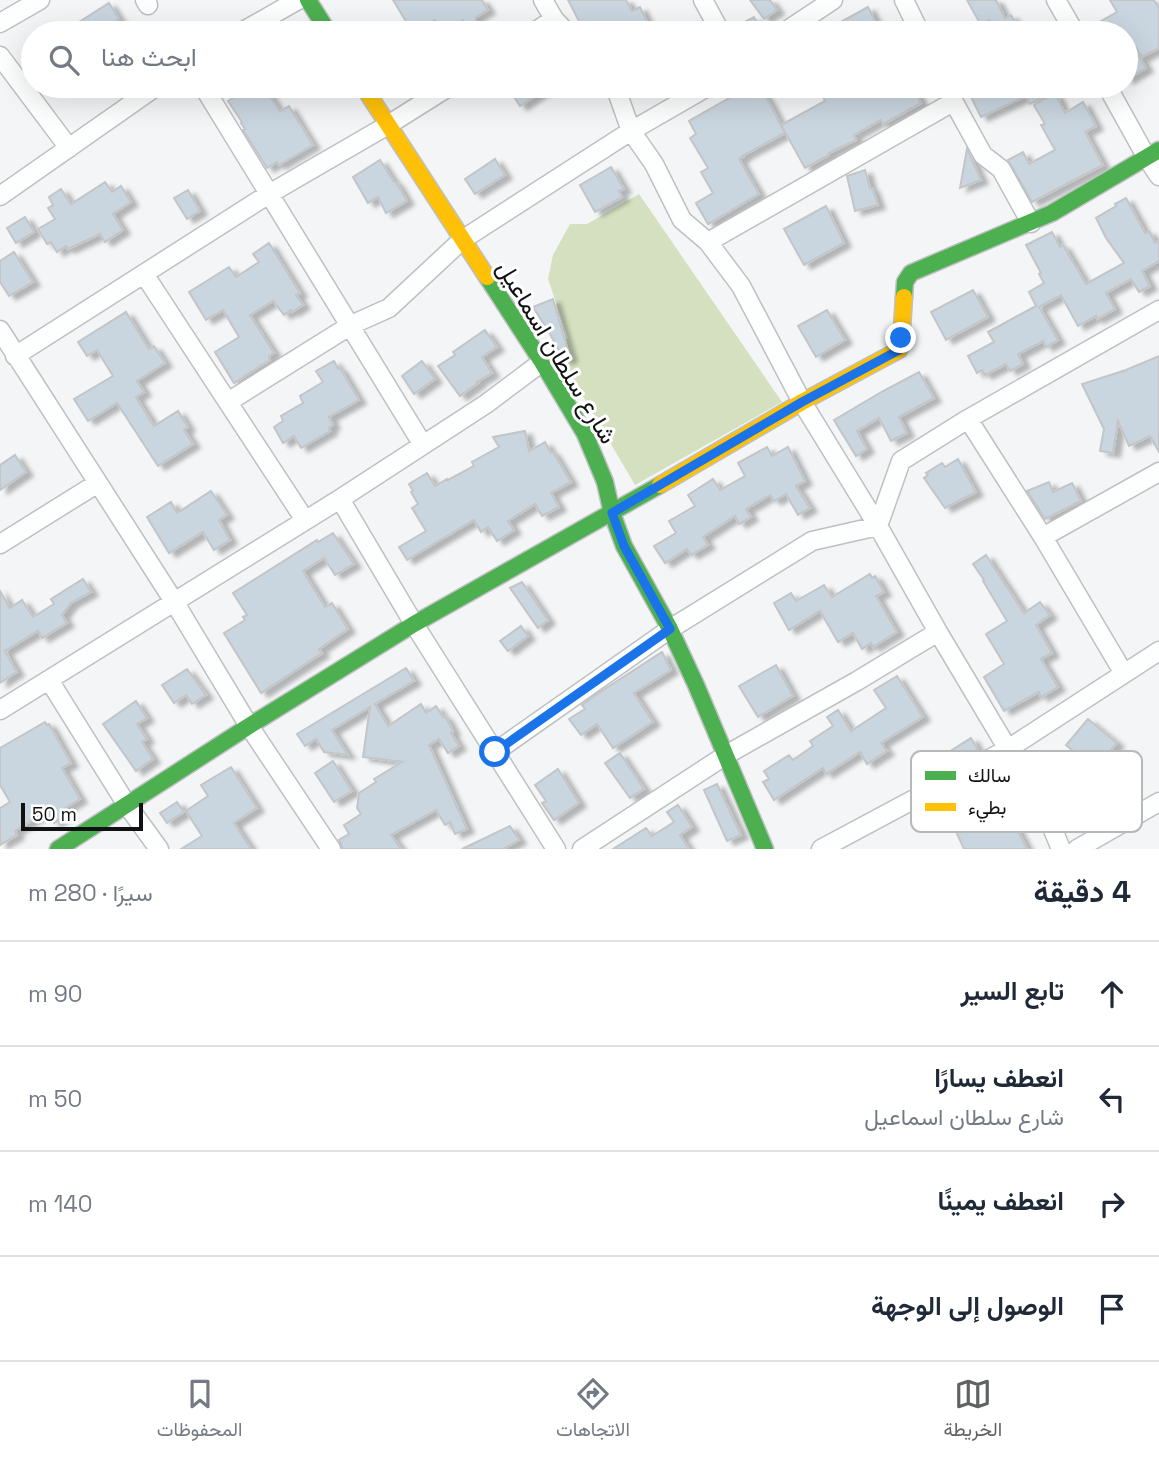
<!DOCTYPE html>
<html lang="ar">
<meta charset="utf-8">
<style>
body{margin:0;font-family:"Space Grotesk",Vazirmatn,sans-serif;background:#f6f6f7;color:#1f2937;direction:rtl}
.scale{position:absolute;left:21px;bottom:18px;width:122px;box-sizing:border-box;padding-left:7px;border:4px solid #101112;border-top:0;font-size:19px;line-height:24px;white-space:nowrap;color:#101112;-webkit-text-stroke:5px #fff;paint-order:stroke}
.stop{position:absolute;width:21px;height:21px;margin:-16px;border:5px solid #1a73e8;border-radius:50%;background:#fff}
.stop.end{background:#1a73e8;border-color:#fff;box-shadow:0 2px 7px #0008}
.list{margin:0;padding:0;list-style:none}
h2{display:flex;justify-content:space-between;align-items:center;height:91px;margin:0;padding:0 28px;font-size:30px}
h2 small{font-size:23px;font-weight:400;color:#747a83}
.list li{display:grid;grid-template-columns:46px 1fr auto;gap:21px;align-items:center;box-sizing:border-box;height:105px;padding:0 28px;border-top:2px solid #e0e1e3}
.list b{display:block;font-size:26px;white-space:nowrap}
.list p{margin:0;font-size:23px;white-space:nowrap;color:#747a83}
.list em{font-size:23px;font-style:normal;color:#747a83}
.icon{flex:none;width:38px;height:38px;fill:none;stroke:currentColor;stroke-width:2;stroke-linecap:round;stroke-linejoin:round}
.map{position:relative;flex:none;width:1159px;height:849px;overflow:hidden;direction:ltr}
.search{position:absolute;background:#fff;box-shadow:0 7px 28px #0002;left:21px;right:21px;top:21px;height:77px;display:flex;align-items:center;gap:18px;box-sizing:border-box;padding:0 24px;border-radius:38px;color:#747a83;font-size:26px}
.sheet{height:511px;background:#fff}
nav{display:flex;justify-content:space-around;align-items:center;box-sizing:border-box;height:98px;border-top:2px solid #e0e1e3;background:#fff;font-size:19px;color:#747a83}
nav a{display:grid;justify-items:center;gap:4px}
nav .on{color:#5f6162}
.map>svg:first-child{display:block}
.green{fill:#d4e0c0}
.building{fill:#c9d5df;stroke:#c3c5c7;stroke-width:2;filter:url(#shadow)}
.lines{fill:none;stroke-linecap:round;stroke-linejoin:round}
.street-casing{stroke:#bec0c1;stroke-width:21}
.fast-casing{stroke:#bec0c1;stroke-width:19}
.slow-casing{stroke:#bec0c1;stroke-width:19}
.street{stroke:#fdfefe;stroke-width:18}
.fast{stroke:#4caf50;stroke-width:16}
.slow{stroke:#ffc107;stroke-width:16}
.route{stroke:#1a73e8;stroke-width:9}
.labels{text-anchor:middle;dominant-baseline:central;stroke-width:6;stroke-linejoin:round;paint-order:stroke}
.street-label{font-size:24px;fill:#101112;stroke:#fff}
.key{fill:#fff;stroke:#b7b8b8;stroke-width:2}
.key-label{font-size:19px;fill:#101112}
</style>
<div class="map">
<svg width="1159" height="849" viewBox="0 0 1159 849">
<defs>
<filter id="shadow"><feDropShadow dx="7" dy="4" stdDeviation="2" flood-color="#0004"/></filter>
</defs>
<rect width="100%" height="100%" fill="#f3f5f7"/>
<path class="green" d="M639,194L782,402L635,485L554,347L568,338L548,279L553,255L570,224H587Z"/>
<path class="building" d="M393,0H482L488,10L476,17V22L468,28L463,20L442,33L435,20L413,33Z
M568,0H626L632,11L640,7L647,22L625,33H591L585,23L581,25Z
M750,0H770L777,10L764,19Z
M967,0H996L1005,18L1011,15L1021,33H996L989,20L981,25Z
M1110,0H1154L1159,8V48L1142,57L1127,33H1101L1096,24L1117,12Z
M109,3L119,19L97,33H62Z
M868,7L875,21L872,23L879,33H821Z
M754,17L762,33H732L731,29Z
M1136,51L1146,68L1126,80V57Z
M251,86H263L280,111L289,106L313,145L279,165L277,162L267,168L243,130L245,129L241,123L242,122L228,101Z
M507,86H550L520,106Z
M744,86H759L770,104L785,133L742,156L743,157L739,159L759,194L708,224L696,203L713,193L701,172L708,168L690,138L696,134L689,121L729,98L728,96Z
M833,86H910L913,92L915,91L921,103L883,124L881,120L854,135L856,140L829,153V155L805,168L781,125L825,101L821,93Z
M978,86H1049L1040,90L1043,97L1030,104L1026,96L981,117L971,97L981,92Z
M1055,93L1065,113L1083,102L1096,126L1085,132L1103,165L1032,202L1008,160L1023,152L1029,164L1055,150L1041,125L1045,124L1034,105Z
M967,149L981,180L960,188Z
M495,159L505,175L475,194L465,179Z
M380,160L394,182H396L407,201L386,213L378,197L368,203L353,177Z
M611,167L624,189L619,191L622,197L595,212L580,185Z
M865,170L870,188H872L878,205L855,211L847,176Z
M105,182L112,192L121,186L131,202L113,214L123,230L105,242L100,234L68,249L66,246L57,252L51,242L47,244L38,229L55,219L48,208L53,205L49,197L61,189L71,204Z
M188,190L200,211L187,219L174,198Z
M1126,198L1145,233L1149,231L1155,243L1159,241V261L1142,271L1150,286L1139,292L1131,279L1106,293L1115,309L1097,319L1096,316L1078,326L1061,295L1039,307L1058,340L1046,347L1043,341L1018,354L1023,364L1010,371L1006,364L985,375L982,370L977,373L968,356L994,342L988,332L1036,306L1029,292L1044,283L1039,274L1041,273L1026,245L1052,232L1060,247L1063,245L1086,284L1124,263L1106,238L1096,218L1116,206L1115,204Z
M826,206L844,243L804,265L784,229Z
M25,217L34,232L16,243L7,228Z
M269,243L300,293L296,295L303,305L292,312L291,310L284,315L273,301L250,315L274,353L269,356L270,360L234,383L215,352L239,337L223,310L206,320L189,292L229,267L236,277L259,262L253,254Z
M14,252L33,282L9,296L0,282V261Z
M973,290L988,317L946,340L931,312Z
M553,299L570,358L564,360L549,332L533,307Z
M827,310L845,340L816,357L798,326Z
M126,312L149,349L154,346L165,363L137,381L144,392L136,397L154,426L178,411L188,427L184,430L193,444L158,466L117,403L88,421L74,399L113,376L97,350L87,356L78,342Z
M485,330L497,347L482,357L492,373L477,382L478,383L460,396L438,366L455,355L453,352Z
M1159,356V452L1150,436L1129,446L1118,421L1113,453L1100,451L1104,429L1082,384L1126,370Z
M334,361L338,369L340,368L359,400L329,417L333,425L329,428L330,431L301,448L294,436L283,443L274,427L283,421L281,416L303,403L300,396L323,382L316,371Z
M422,361L435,379L414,394L402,376Z
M919,372L934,398L899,417L907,433L891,441L879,418L857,431L867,449L856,456L834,420L883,391Z
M525,431L529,451L545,442L551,453L553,452L571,482L551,493L559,507L542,516L535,504L508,521L514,530L497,541L488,527L481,532L474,520L407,560L399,547L426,531L412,508L418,504L411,492L413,491L409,484L427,473L435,486L447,479L448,480L474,466L472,462L499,447L493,437Z
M767,447L772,456L788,447L805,481L796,486L810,508L798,515L786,494L774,501L770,495L746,509L751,517L739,524L735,516L703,537L708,545L691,555L687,549L665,563L654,546L676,533L669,521L695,506L688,495L713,479L720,490L745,476L738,463Z
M15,455L26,472L0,490V465Z
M958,459L976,492L945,508L924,478L928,475L926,473L942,463L945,467Z
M1049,482L1053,492L1072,483L1081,501L1045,519L1027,491Z
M211,491L227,515L219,520L230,540L214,550L203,532L169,553L147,517L171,502L177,513Z
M333,533L354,564L335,575L324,558L303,571L325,607L332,603L348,629L319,649L322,653L261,693L224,633L245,620L243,617L247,615L233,593L317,540L318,542Z
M986,555L1024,613L1040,602L1050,615L1036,625L1052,653L1041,659L1058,687L1041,697L1039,692L1004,711L984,677L1004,664L986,634L1007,621L983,581L984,580L973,564Z
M870,574L872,578L875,576L884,592L876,596L897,632L873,647L871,643L862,649L853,633L838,642L820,611L789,630L774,603L791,593L796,601L824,585L832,597Z
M83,579L91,592L71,603L62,615L67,623L42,638L38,631L5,651L17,672L0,683V591L10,608L22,600L33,617L54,604L51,599Z
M522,582L548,620L538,628L510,588Z
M521,626L528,636L508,651L500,641Z
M662,652L671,670L634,693L653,722L613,748L597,724L581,735L569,719L585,709L582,705L597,694Z
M776,665L793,696L758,717L739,686Z
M406,668L414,681L375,704L388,726L421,704L426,713L436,706L443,717L445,716L453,731L451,733L459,746L448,753L439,739L429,745L467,829L455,834L450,822L445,825L436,810L391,835L401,849H343L339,840L349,834L344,825L361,814L357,808L359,793L376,782L374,779L402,762L363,757L370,707L332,730L348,755L324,752L316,739L305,746L297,734Z
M187,669L206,695L192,704L186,695L174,703L162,685Z
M897,676L923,717L881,743L887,751L867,764L860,752L826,774L823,768L774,800L763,782L769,779L764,771L789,755L793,760L813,746L810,741L833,726L827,717L838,710L851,731L886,708L874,690Z
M136,701L147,718L137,724L147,739L142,742L153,759L136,771L103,724Z
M1088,719L1117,743L1095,769L1066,745Z
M45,722L47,725L49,724L71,763L62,768L80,799L64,809L67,815L54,823L47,811L15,831L17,835L0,845V808L10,802L0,785V748Z
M971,738L978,750L943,771L936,760Z
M620,753L644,789L630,798L605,763Z
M333,761L352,791L334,802L315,773Z
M231,767L257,808L234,823L251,849H181L202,836L186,811L208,796L201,785Z
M558,769L579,803L554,820L542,803L546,801L535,785Z
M717,784L741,835L727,841L704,790Z
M177,802L184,812L167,823L160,813Z
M678,805L692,827L680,835L689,849H613L646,828L652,836L674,822L667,812Z
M988,805L1001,832L1015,825L1027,849H964L952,823Z
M510,826L519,840L503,849H462Z"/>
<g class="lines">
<g class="street-casing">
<path id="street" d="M145,0L148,5
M543,0L554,19L567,33
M703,0L721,33
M904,0L920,33
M1056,0L1075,33
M0,23L40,0
M240,33L298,0
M533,33L554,19
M783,33L833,0
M0,56L69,148
M203,86L423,445
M615,86L631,131L654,164L682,220L708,242L741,286L802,402L878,526L938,632L1046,813L1061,849
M945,86L983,155L1001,169L1031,223
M1107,86L1147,158L1159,176
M0,196L157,86
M708,242L953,102
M144,274L305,520
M0,330L175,603L249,726L331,849
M15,356L269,194L388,125L450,86
M228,402L351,325L389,308L462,240L631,131L709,86
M968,419L1043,537L1123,672
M340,499L414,624L556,849
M1043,537L1159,472
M0,544L98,483
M49,680L127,805L159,849
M0,710L340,499L486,404L542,362
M495,752L670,629L812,541L878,526L901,461L968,419L1159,310
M582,849L726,755L857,681L938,632
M821,849L1008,749L1159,651
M1077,849L1159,802"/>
</g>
<g class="fast-casing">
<path id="fast" d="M308,0L329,33
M487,277L542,362L585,434L605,482L612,513L624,546L670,629L696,685L765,849
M904,297L905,282L911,273L1052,213L1159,150
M58,849L249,726L414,624L660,485"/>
</g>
<g class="slow-casing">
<path id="slow" d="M363,86L487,277
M660,485L802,402L899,350L901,344L904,297"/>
</g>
<use href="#street" class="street"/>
<use href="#fast" class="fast"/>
<use href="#slow" class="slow"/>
</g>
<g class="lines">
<path class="route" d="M495,752L670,629L624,546L612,513L802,402L899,350L901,338"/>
</g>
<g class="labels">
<g class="street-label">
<text transform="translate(557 352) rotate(59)">شارع سلطان اسماعيل</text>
</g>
</g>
<rect x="911" y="751" width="231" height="81" rx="10" class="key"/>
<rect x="925" y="771" width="31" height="9" fill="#4caf50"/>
<rect x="925" y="803" width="31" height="8" fill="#ffc107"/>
<g class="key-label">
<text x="968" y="782">سالك</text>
<text x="968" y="814">بطيء</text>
</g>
</svg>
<div class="scale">50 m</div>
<div class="stop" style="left:495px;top:752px"></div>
<div class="stop end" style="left:901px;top:338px"></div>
<div class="search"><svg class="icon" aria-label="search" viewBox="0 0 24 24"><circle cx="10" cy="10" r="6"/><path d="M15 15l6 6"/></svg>ابحث هنا</div>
</div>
<section class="sheet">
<h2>4 دقيقة<small>سيرًا · 280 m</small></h2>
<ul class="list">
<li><svg class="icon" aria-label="ahead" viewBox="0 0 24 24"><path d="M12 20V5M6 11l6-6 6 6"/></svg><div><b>تابع السير</b></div><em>90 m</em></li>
<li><svg class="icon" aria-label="left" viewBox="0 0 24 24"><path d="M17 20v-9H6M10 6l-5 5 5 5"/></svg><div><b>انعطف يسارًا</b><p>شارع سلطان اسماعيل</p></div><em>50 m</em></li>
<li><svg class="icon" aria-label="right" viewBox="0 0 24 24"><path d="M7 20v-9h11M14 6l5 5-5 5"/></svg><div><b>انعطف يمينًا</b></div><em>140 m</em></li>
<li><svg class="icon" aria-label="arrive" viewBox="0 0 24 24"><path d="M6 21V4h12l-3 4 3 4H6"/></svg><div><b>الوصول إلى الوجهة</b></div></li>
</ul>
</section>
<nav>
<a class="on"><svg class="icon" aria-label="map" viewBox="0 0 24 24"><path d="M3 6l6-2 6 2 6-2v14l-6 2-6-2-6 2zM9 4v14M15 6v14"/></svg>الخريطة</a>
<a><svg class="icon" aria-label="directions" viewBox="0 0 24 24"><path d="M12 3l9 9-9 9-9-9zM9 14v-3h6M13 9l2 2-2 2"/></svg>الاتجاهات</a>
<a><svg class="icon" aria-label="saved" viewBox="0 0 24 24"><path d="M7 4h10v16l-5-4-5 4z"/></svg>المحفوظات</a>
</nav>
